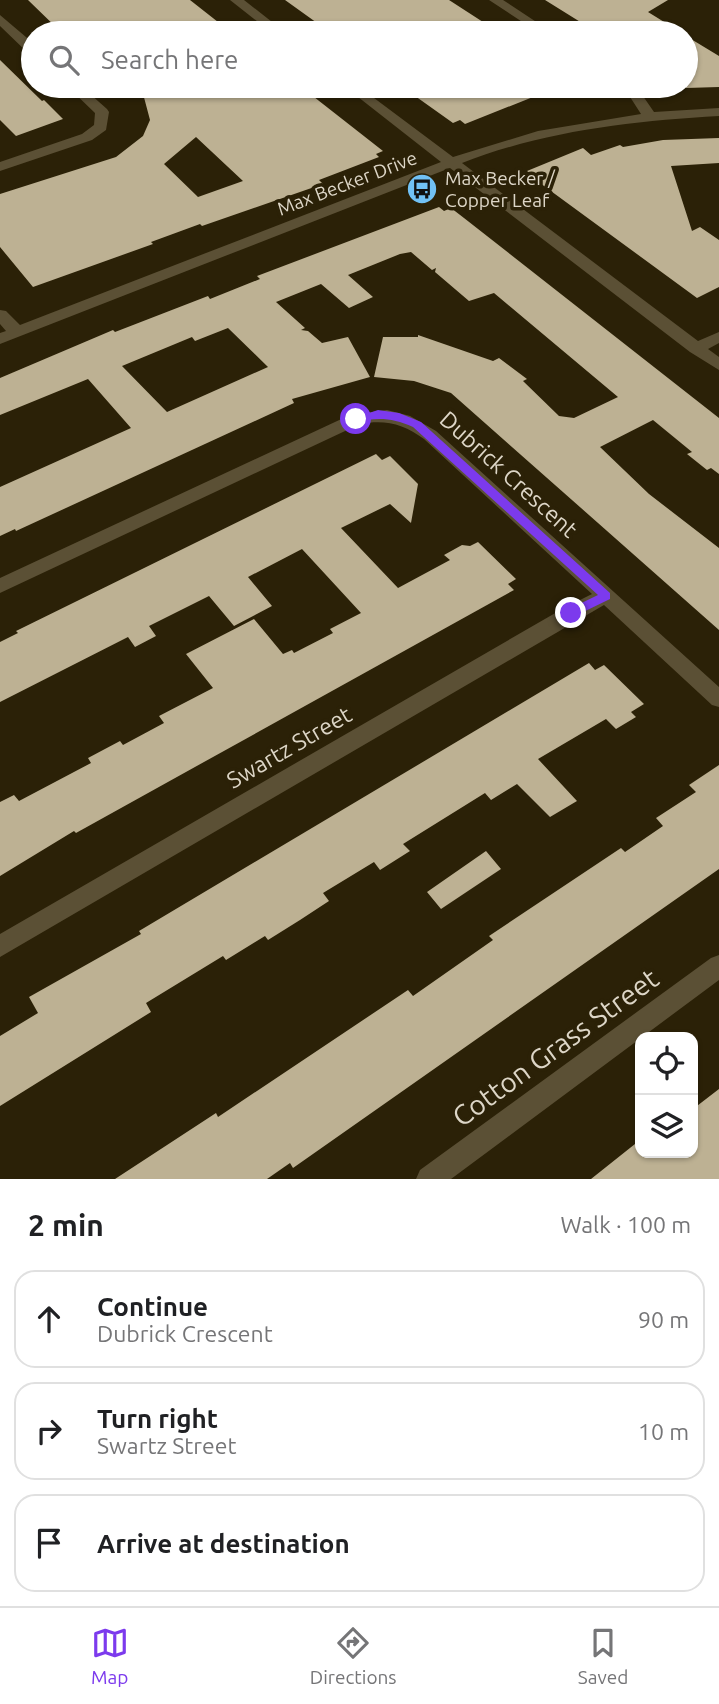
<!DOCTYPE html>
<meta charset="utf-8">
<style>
body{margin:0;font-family:Ubuntu,sans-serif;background:#f6f6f6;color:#202124}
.controls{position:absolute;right:21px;bottom:21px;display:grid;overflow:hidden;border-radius:14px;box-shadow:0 2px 5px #0004}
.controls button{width:63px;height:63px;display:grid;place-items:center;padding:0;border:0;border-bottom:2px solid #e0e0e0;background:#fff;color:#202124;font:35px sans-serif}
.stop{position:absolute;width:21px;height:21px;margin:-16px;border:5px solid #7c3aed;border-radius:50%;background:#fff}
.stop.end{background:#7c3aed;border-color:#fff;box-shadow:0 2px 7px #0008}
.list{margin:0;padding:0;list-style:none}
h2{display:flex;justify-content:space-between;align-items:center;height:91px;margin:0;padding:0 28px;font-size:30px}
h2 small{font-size:23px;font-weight:400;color:#757577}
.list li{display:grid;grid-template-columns:46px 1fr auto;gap:21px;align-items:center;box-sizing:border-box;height:98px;margin:0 14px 14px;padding:0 14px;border:2px solid #e0e0e0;border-radius:21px}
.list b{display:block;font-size:26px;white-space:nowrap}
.list p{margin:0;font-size:23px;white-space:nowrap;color:#757577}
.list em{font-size:23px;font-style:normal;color:#757577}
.icon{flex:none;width:38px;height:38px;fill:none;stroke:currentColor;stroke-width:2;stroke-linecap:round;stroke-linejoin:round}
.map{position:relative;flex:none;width:719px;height:1179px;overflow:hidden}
.search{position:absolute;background:#fff;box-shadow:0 2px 5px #0004;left:21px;right:21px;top:21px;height:77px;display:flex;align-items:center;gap:18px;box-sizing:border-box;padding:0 24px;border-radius:38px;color:#757577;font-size:26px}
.sheet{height:427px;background:#fff}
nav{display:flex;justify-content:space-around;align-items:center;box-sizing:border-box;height:98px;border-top:2px solid #e0e0e0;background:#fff;font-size:19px;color:#757577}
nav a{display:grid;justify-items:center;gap:4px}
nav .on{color:#7c3aed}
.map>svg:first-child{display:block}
.building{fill:#bdb193;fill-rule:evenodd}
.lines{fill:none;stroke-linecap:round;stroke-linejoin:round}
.minor{fill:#5b5035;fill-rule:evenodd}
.route{fill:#7c3aed}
.labels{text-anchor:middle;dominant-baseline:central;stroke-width:7;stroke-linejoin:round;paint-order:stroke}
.far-poi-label{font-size:19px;fill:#ddd6c7;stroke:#2b2107;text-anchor:start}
.far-street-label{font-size:19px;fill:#ddd6c7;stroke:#2b2107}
.street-label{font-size:23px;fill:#ddd6c7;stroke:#2b2107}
.near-street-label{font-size:28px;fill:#ddd6c7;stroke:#2b2107}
</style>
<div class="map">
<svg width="719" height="1179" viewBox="0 0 719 1179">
<rect width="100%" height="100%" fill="#2b2107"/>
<path class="building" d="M28,0H190L232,33H62Z
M285,0H449L500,33H331Z
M545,0H668L648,12L682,33H598Z
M686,36L719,56V87L686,88Z
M0,60L42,101L44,100L63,119L16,136L0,120Z
M141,86H300L383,151L376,154L379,157L319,180L323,184L202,226L200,224L151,242L153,244L33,287L0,247V194L116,157L143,136L150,120ZM196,137L243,181L198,197L164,164Z
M401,86H557L558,87L465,124L460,120L453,123Z
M719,138V163L671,166L692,231L700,227L719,240V287L697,298L529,175L531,174L527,171L583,148L591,155L620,145L623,147L663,140Z
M439,207L444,211L451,208L464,218L719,418V474L711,468L707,470L687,454L692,452L653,420L600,447L649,494L719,548V630L451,393L414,381L374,377L383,337H418V335L493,361L499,358L527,379L523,381L559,416L574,418L618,397L494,293L469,301L435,272L436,268L432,270L411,252L400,254L348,275L373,297L349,308L321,284L276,302L305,328L301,330L308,331L322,343L348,337L370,377L292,399L294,403L16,531L15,529L0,536V487L131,428L88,379L0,415V378L113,330L115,332L208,296L210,299L260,279L257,276ZM228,328L268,367L167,412L122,366L192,337L195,341Z
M376,454L382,460L390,456L418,484L411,523L390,504L341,528L398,588L450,560L444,555L462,545L470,546L478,542L516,579L508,584L514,590L76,833L74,831L0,876V802L14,795L19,801L91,763L88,758L120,741L123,745L164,723L159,716L213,688L186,654L254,619L283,654L292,650L294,653L333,633L330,629L361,613L302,549L248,577L272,606L234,626L209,596L149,626L156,636L135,647L128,637L0,702V642L18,633L16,631Z
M589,663L595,670L604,665L644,704L631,712L636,717L616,729L606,719L538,759L577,801L550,817L517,784L491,800L485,793L403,844L410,851L380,870L374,862L323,893L329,901L300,920L268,940L265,936L226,960L223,956L146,1003L151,1012L0,1106V1036L38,1013L29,997L141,934L139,931Z
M719,765V869L293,1168L290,1163L267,1179H115L216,1113L218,1117L408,990L413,996L493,940L489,936L621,848L625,852L663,826L656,818L696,792L689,785Z
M486,851L501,869L441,909L427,892Z
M719,1089V1179H591L640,1140V1153H693V1109Z"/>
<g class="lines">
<path class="minor" d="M230,0H244L286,33H272Z
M489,0H503L553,33H539Z
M0,15L33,43V54L28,53L0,26Z
M67,86H81L107,109L109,112L106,130L92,140L0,171V162L82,134L94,125L95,113Z
M344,86H358L453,157L538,131L641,114L623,86H636L654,112L719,108V116C632,121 544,131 462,163L698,341L719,332V343L708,349L719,357V370L690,352L450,168L0,344V333L6,331L0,324V310L6,311L20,325L441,162Z
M387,410L410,416L436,431L719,687V707L712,705L604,605L0,957V934L564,608L592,594L424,439C404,424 385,419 360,424L0,593V578L350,415Z
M719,955V980L451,1179H416L420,1170L711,958Z"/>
</g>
<path class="route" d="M378,410L399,413L421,422L610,593V599L575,616H567V610L598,595L413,427C393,418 378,417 356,422L351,419Z"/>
<defs>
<g id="bus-disc" transform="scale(1.575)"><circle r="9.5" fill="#71c1f5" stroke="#2b2107"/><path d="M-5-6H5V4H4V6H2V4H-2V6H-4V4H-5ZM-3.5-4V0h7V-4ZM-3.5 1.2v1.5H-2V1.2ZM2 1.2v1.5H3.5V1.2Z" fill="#111"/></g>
</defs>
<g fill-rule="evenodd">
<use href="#bus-disc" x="422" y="189"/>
</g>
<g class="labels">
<g class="far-poi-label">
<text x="445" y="178">Max Becker /<tspan x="445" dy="22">Copper Leaf</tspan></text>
</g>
<g class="far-street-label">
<text transform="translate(347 183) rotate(-21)">Max Becker Drive</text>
</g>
<g class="street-label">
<text transform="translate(509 474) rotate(42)">Dubrick Crescent</text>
<text transform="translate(289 747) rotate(-30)">Swartz Street</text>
</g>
<g class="near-street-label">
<text transform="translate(555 1047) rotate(-36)">Cotton Grass Street</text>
</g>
</g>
</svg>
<div class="controls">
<button><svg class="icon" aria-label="locate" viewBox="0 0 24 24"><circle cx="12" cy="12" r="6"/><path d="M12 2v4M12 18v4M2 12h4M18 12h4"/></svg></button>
<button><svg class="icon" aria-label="layers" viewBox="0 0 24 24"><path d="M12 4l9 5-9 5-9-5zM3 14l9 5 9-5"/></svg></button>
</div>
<div class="stop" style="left:356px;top:419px"></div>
<div class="stop end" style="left:571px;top:613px"></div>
<div class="search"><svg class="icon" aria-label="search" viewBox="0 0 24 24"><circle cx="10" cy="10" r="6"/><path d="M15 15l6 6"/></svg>Search here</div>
</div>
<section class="sheet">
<h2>2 min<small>Walk · 100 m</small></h2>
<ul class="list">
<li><svg class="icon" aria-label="ahead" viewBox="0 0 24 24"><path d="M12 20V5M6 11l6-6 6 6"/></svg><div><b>Continue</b><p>Dubrick Crescent</p></div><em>90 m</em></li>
<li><svg class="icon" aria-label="right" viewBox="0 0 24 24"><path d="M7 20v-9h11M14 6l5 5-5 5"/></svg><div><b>Turn right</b><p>Swartz Street</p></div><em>10 m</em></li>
<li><svg class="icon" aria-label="arrive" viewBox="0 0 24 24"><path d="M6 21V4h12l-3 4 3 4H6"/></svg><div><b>Arrive at destination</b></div></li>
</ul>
</section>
<nav>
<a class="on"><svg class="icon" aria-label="map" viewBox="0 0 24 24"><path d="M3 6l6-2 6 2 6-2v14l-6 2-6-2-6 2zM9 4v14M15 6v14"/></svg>Map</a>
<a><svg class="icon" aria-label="directions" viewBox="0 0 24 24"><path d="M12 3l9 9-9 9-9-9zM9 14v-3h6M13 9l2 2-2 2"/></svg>Directions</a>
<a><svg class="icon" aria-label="saved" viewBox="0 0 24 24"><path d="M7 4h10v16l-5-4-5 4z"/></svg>Saved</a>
</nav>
